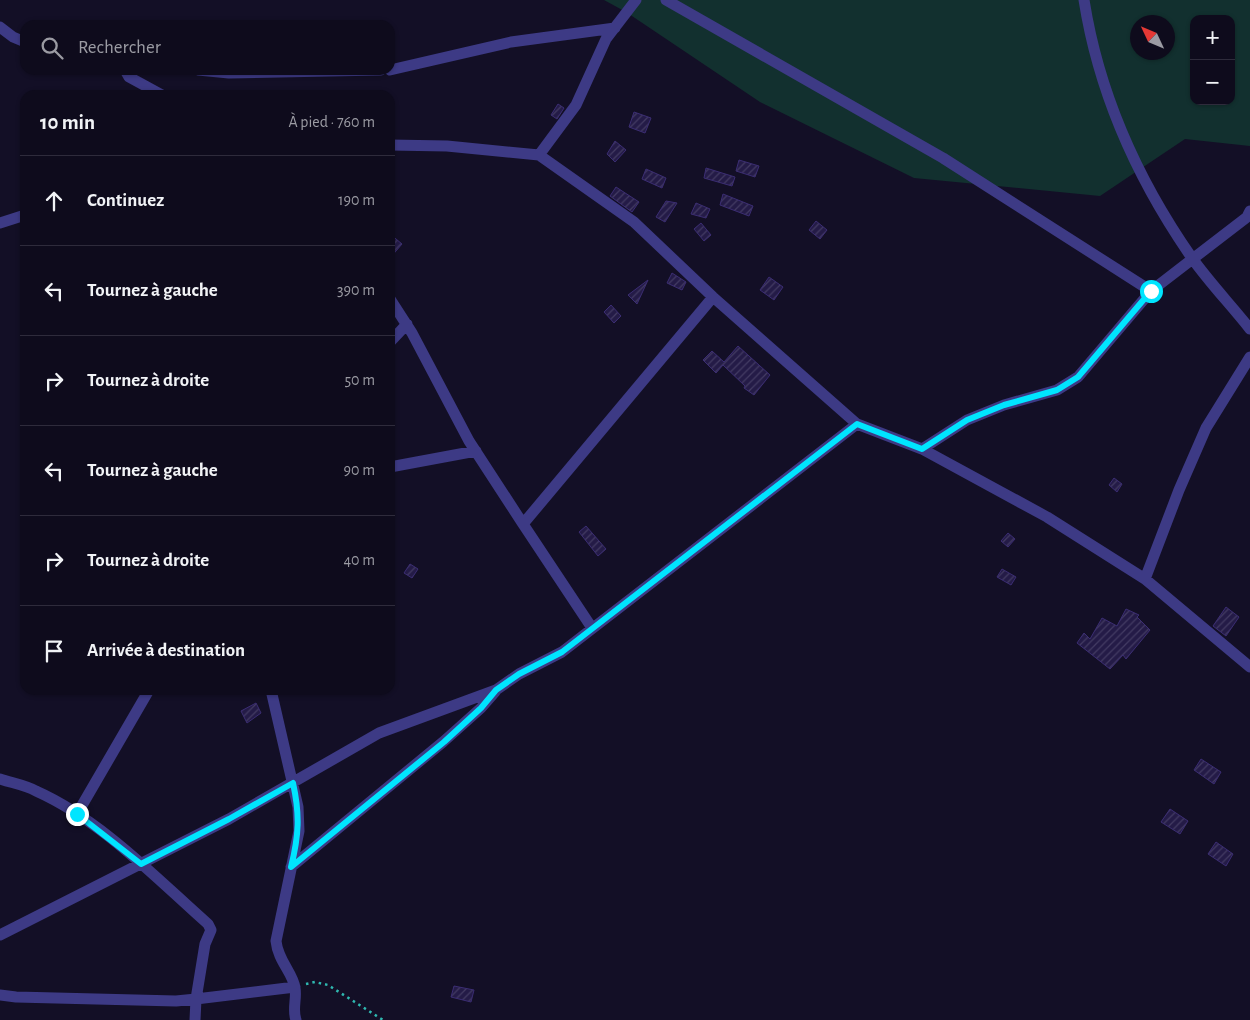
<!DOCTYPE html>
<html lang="fr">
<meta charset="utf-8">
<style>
body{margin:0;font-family:"Alegreya Sans",sans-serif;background:#171425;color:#f1f3f6}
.controls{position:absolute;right:15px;top:15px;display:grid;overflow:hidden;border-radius:10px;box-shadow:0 1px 4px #0004}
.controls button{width:45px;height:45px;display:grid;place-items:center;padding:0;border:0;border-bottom:1px solid #2e2b3b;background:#0e0b1c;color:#f1f3f6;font:25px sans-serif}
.compass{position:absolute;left:1130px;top:15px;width:45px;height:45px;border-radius:50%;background:#0e0b1c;box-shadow:0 1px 4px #0004;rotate:314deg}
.stop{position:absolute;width:15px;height:15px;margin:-11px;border:4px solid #00e5ff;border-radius:50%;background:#fff}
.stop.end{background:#00e5ff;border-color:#fff;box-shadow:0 1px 5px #0008}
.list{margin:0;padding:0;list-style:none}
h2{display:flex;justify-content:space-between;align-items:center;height:65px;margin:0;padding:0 20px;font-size:21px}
h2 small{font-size:16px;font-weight:400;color:#9b9ba3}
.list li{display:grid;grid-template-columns:32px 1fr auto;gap:15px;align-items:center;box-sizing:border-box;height:90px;padding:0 20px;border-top:1px solid #2e2b3b}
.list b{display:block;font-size:19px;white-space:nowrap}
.list em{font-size:16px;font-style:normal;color:#9b9ba3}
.icon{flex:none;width:28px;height:28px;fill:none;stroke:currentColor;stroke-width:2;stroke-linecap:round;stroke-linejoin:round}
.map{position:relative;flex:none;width:1250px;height:1020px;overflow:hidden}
.search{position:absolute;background:#0e0b1c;box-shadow:0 1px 4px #0004;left:20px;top:20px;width:375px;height:55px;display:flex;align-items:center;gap:12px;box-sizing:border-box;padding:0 18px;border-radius:15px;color:#9b9ba3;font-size:19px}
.panel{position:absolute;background:#0e0b1c;box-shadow:0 1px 4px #0004;left:20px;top:90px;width:375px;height:605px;border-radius:15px}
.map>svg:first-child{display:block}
.grass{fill:#12302f;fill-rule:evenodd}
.building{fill:url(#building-hatch);stroke:#3b2d73}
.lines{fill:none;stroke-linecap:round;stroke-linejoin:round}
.path{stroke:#2fb8b0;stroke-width:2.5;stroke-dasharray:2.5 4;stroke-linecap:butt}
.minor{stroke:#3d3a85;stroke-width:11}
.route{stroke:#00e5ff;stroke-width:6}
</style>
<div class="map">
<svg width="1250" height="1020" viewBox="0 0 1250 1020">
<defs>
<pattern id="building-hatch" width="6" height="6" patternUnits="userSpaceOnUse" patternTransform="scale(1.25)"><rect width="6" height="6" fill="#241b47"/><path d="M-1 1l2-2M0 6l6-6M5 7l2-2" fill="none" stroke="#433b63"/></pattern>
</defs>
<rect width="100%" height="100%" fill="#130f26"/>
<path class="grass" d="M604,0H1250V146L1185,139L1100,196L914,178L760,102L626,12ZM1194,19H1231V101H1194ZM1138,22H1168V52H1138Z"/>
<path class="building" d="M558,104L564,108L557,119L551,115Z
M634,112L651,118L645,133L629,127Z
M615,141L626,150L615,162L607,154Z
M739,160L759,166L755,177L736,171Z
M706,168L735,177L732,186L704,178Z
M646,169L666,178L662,188L642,179Z
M616,187L639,202L632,212L610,196Z
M723,194L753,206L749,216L720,205Z
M666,201L677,203L665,222L656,217Z
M696,203L710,209L706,218L691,214Z
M816,221L827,230L820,239L809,230Z
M701,223L711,235L704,241L694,229Z
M390,234L402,244L390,258Z
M672,273L686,282L682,290L667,283Z
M769,277L783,287L774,300L760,290Z
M648,280L637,304L628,295Z
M611,305L621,316L614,323L604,312Z
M738,346L770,375L754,395L744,388L745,386L723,365L716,373L703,360L712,351L724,362Z
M1114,478L1122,484L1117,492L1109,485Z
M586,526L606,549L598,556L579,532Z
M1008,533L1015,539L1008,547L1001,541Z
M410,564L418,569L412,578L404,573Z
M1002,569L1016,577L1011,585L997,577Z
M1226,607L1239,617L1226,636L1213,626Z
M1126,609L1139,615L1137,617L1150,630L1126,659L1123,655L1110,669L1077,643L1084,633L1090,639L1102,618L1117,626Z
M256,703L261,713L247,723L241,711Z
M1201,759L1221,772L1214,784L1194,770Z
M1170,809L1188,821L1180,834L1161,822Z
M1216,842L1233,854L1226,866L1208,854Z
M454,986L474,990L471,1002L451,997Z"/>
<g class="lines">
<path class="path" d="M306,984L315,982L328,985L383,1020"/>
<path class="minor" d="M666,0L943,158L1151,291
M1084,0C1099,95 1137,179 1192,258C1209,282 1231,305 1250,329
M0,27L13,37L25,42
M125,70L129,77L162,95
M198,70L229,73L381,70
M390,70L511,42L615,28
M390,145L447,146L539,155L634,222L713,297L857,424L922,449L1047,517L1145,579L1250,667
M539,155L576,105L606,39L636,0
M0,223L25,215
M390,299L412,333L469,441L523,524
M390,342L407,324
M922,449L967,420L1004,405L1057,390L1078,377L1151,291L1247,217L1250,211
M390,467L476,451
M1145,579L1179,490L1206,428L1250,357
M592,628L523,524L713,297
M271,690L298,807L299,831L276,941C278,961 293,973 295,988C297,999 292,1009 296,1020
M0,779C12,783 25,785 36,791C101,820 156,878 208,924L211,930L205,944L196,999L176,1001L16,997L0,995
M77,814L149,690
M291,867L443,742L481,708L495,692
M0,935L229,819L379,733L496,690L519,674L562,652L857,424
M195,1020L196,999L295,987"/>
</g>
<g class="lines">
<path class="route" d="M77,814L141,864L229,819L293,783C300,815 299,835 291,867L444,742L481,708L496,690L519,674L562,652L857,424L922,449L967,420L1004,405L1057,390L1078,377L1151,291"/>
</g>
</svg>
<div class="controls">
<button>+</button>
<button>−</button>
</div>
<svg class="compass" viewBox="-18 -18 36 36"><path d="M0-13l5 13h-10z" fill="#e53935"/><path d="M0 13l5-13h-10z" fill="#9b9ba3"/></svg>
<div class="stop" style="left:1151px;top:291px"></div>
<div class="stop end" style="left:77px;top:814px"></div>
<div class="search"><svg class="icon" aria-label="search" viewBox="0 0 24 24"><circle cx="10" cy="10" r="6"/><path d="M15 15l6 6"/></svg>Rechercher</div>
<section class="panel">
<h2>10 min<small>À pied · 760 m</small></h2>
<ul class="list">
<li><svg class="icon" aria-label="ahead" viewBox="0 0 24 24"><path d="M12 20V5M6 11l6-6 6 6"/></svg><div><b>Continuez</b></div><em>190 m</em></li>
<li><svg class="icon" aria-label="left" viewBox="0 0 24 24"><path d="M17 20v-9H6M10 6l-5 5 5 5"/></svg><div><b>Tournez à gauche</b></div><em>390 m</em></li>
<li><svg class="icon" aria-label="right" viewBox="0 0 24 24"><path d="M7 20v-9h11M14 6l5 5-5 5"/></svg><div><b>Tournez à droite</b></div><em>50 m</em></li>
<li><svg class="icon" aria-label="left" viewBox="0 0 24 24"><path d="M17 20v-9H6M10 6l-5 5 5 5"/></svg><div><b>Tournez à gauche</b></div><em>90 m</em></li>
<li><svg class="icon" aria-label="right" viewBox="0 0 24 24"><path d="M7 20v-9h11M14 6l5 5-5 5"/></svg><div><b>Tournez à droite</b></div><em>40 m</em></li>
<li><svg class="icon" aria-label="arrive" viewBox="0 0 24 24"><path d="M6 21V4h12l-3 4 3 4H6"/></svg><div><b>Arrivée à destination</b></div></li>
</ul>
</section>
</div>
